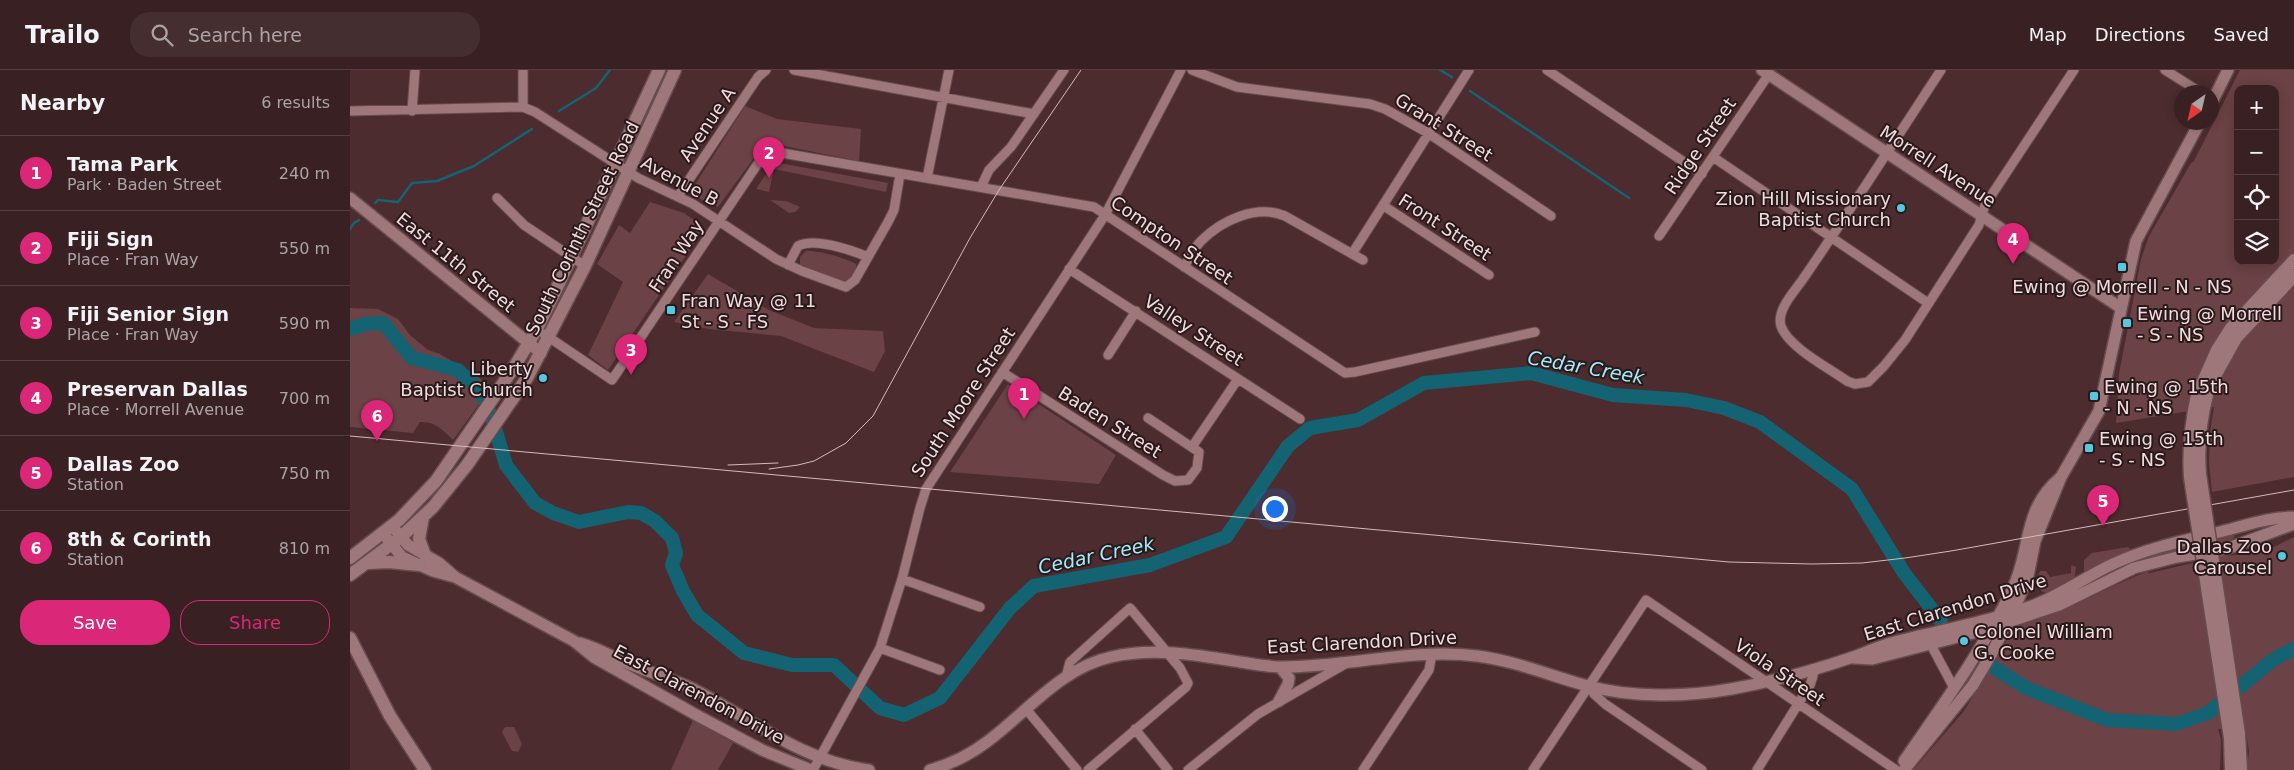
<!DOCTYPE html>
<meta charset="utf-8">
<style>
body{margin:0;font-family:"DejaVu Sans",sans-serif;background:#442e30;color:#f1f3f6}
.controls{position:absolute;right:15px;top:15px;display:grid;overflow:hidden;border-radius:10px;box-shadow:0 2px 12px #0003}
.controls button{width:45px;height:45px;display:grid;place-items:center;padding:0;border:0;border-bottom:1px solid #533e41;background:#392123;color:#f1f3f6;font:25px sans-serif}
.compass{position:absolute;left:1824px;top:15px;width:45px;height:45px;border-radius:50%;background:#392123;box-shadow:0 2px 12px #0003;rotate:214deg}
.you{position:absolute;left:924px;top:438px;width:18px;height:18px;margin:-12px;border:4px solid #fff;border-radius:50%;background:#1a73e8;box-shadow:0 0 0 8px #1a73e833}
.badge{display:grid;place-items:center;width:32px;height:32px;border-radius:50%;background:#db2777;color:#fff;font-size:16px;font-weight:700}
.pin{position:absolute;translate:-50% -41px;filter:drop-shadow(0 1px 2px #0008)}
.pin::after{content:'';position:absolute;top:26px;width:18px;height:15px;background:inherit;clip-path:polygon(0 0,100% 0,50% 100%)}
.list{margin:0;padding:0;list-style:none}
h2{display:flex;justify-content:space-between;align-items:center;height:65px;margin:0;padding:0 20px;font-size:21px}
h2 small{font-size:16px;font-weight:400;color:#aba3a6}
.list li{display:grid;grid-template-columns:32px 1fr auto;gap:15px;align-items:center;box-sizing:border-box;height:75px;padding:0 20px;border-top:1px solid #533e41}
.list b{display:block;font-size:19px;white-space:nowrap}
.list p{margin:0;font-size:16px;white-space:nowrap;color:#aba3a6}
.list em{font-size:16px;font-style:normal;color:#aba3a6}
.actions{display:flex;gap:10px;padding:15px 20px}
.actions a{flex:1;padding:11px 0;border:1px solid #db2777;border-radius:20px;text-align:center;font-size:18px;color:#db2777}
.actions .main{background:#db2777;color:#fff}
.icon{flex:none;width:28px;height:28px;fill:none;stroke:currentColor;stroke-width:2;stroke-linecap:round;stroke-linejoin:round}
.map{position:relative;flex:none;width:1944px;height:700px;overflow:hidden}
header{display:flex;align-items:center;gap:30px;box-sizing:border-box;height:70px;padding:0 25px;background:#392123;border-bottom:1px solid #533e41}
header strong{font-size:24px}
nav{display:flex;gap:28px;margin-inline-start:auto;font-size:18px}
.search{width:350px;height:45px;background:#442e30;display:flex;align-items:center;gap:12px;box-sizing:border-box;padding:0 18px;border-radius:20px;color:#aba3a6;font-size:19px}
main{display:flex}
aside{flex:1;background:#392123}
.map>svg:first-child{display:block}
.green{fill:#6b4245;fill-rule:evenodd}
.lines{fill:none;stroke-linecap:round;stroke-linejoin:round}
.stream{stroke:#146372;stroke-width:2.5}
.river{stroke:#146372;stroke-width:14}
.minor-casing{stroke:#674b4e;stroke-width:11}
.tertiary-casing{stroke:#674b4e;stroke-width:14}
.secondary-casing{stroke:#674b4e;stroke-width:15}
.minor{stroke:#9e777a;stroke-width:9}
.tertiary{stroke:#9e777a;stroke-width:11}
.secondary{stroke:#9e777a;stroke-width:12}
.tram{stroke:#d3bbbc;stroke-width:1}
.secondary-bridge-casing{stroke:#674b4e;stroke-width:15;stroke-linecap:butt}
.secondary-bridge{stroke:#9e777a;stroke-width:12}
.poi-dot{fill:#56c9e1;stroke:#28191a;stroke-width:2}
.labels{text-anchor:middle;dominant-baseline:central;stroke-width:4;stroke-linejoin:round;paint-order:stroke}
.street-label{font-size:18px;fill:#f1dbdc;stroke:#28191a}
.poi-label{font-size:18px;fill:#f1dbdc;stroke:#28191a;text-anchor:start}
.water-label{font-size:19px;font-style:italic;fill:#a4ecfc;stroke:#28191a}
</style>
<header>
<strong>Trailo</strong>
<div class="search"><svg class="icon" aria-label="search" viewBox="0 0 24 24"><circle cx="10" cy="10" r="6"/><path d="M15 15l6 6"/></svg>Search here</div>
<nav><a>Map</a><a>Directions</a><a>Saved</a></nav>
</header>
<main>
<aside>
<h2>Nearby<small>6 results</small></h2>
<ul class="list">
<li><span class="badge">1</span><div><b>Tama Park</b><p>Park · Baden Street</p></div><em>240 m</em></li>
<li><span class="badge">2</span><div><b>Fiji Sign</b><p>Place · Fran Way</p></div><em>550 m</em></li>
<li><span class="badge">3</span><div><b>Fiji Senior Sign</b><p>Place · Fran Way</p></div><em>590 m</em></li>
<li><span class="badge">4</span><div><b>Preservan Dallas</b><p>Place · Morrell Avenue</p></div><em>700 m</em></li>
<li><span class="badge">5</span><div><b>Dallas Zoo</b><p>Station</p></div><em>750 m</em></li>
<li><span class="badge">6</span><div><b>8th &amp; Corinth</b><p>Station</p></div><em>810 m</em></li>
</ul>
<div class="actions"><a class="main">Save</a><a>Share</a></div>
</aside>
<div class="map">
<svg width="1944" height="700" viewBox="0 0 1944 700">
<rect width="100%" height="100%" fill="#4c2c2f"/>
<path class="green" d="M1890,0H1944V407L1862,422L1859,392L1860,362L1864,337L1766,353L1769,304L1791,189L1799,166L1841,93L1844,91ZM1888,19H1925V191H1888Z
M395,36L427,49L511,59L509,91L419,73L412,77L368,137L339,124Z
M424,92L538,113L536,122L424,99L419,122L406,119Z
M420,130L436,131L450,137L445,142L439,143Z
M300,132L334,143L351,155L352,162L258,300L238,285L273,212L247,194L269,155L280,163Z
M456,181C471,181 493,187 506,194V202L496,211L455,198L450,195V187Z
M358,204L419,240L464,258L533,261L535,281L524,302L431,266L359,259L324,252Z
M0,238L28,239L48,249L60,265L78,280L90,284L142,316L103,370C93,360 85,351 70,352L63,363L0,357Z
M658,314L766,385L749,414L600,402Z
M1885,465L1884,468L1878,472L1801,488V485L1832,475Z
M1944,467V700H1897L1899,681L1895,657L1868,659L1871,670L1870,700H1563L1614,641L1663,560C1672,553 1695,547 1707,542C1737,530 1765,514 1796,502L1800,503L1872,486L1912,483Z
M1778,477L1780,479V484L1734,504V490L1742,483Z
M1721,495L1726,497L1724,511L1697,523L1691,521L1687,510L1690,501H1696L1700,507L1721,503Z
M343,650L383,673L368,700H321Z
M155,657H164L172,674L168,682L162,681L152,662Z"/>
<g class="lines">
<path class="stream" d="M1090,0L1102,7
M1120,21L1279,128
M209,41L246,18L260,0
M25,133L28,130L48,132L62,113L87,111L124,96L182,59
M0,159L4,153L9,150"/>
<path class="river" d="M0,259L15,254L33,253L62,288L108,300L131,322L142,348L156,395L185,433L203,443L229,452L278,442L291,443L305,451L322,468L326,483L322,495L333,521L347,545L394,583L442,595H484L530,638L554,645L590,628L660,538L684,516L800,495L876,467L938,376L960,358L1008,350L1074,313L1181,303L1263,325L1336,330L1374,338L1410,352L1502,419L1554,503L1591,551
M1643,597L1676,618L1757,650L1826,654L1858,643L1924,589L1944,579"/>
<g class="minor-casing">
<path id="minor" d="M444,0L684,44
M842,0L887,17L1020,34L1035,39L1078,63L1201,146
M1197,0L1352,104
M1591,0C1545,70 1500,141 1453,209C1445,221 1426,240 1431,256C1438,277 1479,298 1497,311L1505,314L1518,312L1534,296L1555,270L1629,155L1635,135L1724,0
M1815,0L1850,22
M173,37V0
M0,41L173,37L185,42L288,108L343,134L426,189L452,201L496,217L505,210L538,152L544,140L550,104
M62,41L65,0
M1363,87L1578,233
M577,108L599,0
M631,117L639,100L661,77L714,0
M328,126L408,7L416,0
M147,128L174,155L235,196
M1034,136L1139,205
M1309,166L1419,4
M1002,184L1119,0
M438,195L448,176C464,167 501,180 518,187
M834,197C839,189 844,178 851,171C872,150 907,134 935,146L1013,190
M719,199L950,349
M194,264L262,310L413,86L419,82H426L744,137L995,303L1005,302L1185,262
M758,285L786,241
M652,302L813,405L825,411L838,410L847,398L849,382L798,348
M842,377L888,309
M552,509L630,537
M1581,575L1604,618
M530,578L590,600
M716,607L720,592L780,538L830,598L838,613L836,617L738,700
M1240,616L1244,624L1255,634L1352,700
M676,639L727,700
M785,659L818,700
M463,700L530,578L552,509L570,438L576,419L755,145L831,0
M838,700L908,644L995,594
M1013,700L1079,600L1082,584
M1183,700L1296,530L1546,700
M1407,700L1460,615L1463,606L1462,599"/>
</g>
<g class="tertiary-casing">
<path id="tertiary" d="M1412,0L1771,238
M1862,32L1878,0
M0,128L191,283
M42,456L58,475L89,493L105,507L224,571L245,588L350,647L412,680L461,700
M36,467L52,487L83,501L101,506
M230,573C248,578 264,588 282,595C304,604 326,610 347,621C403,650 454,692 519,700
M1504,588L1522,589L1631,561L1709,535L1784,498L1827,487L1876,479L1944,454
M929,631L938,614L939,608L930,597
M1554,691C1592,636 1632,581 1662,520C1682,480 1671,440 1711,407
M580,700C601,694 620,685 638,671C677,642 711,598 761,587C803,577 848,585 890,592C904,594 919,597 933,597C998,597 1062,578 1127,586C1166,591 1201,606 1238,616C1283,628 1336,627 1381,619C1421,612 1462,601 1500,588C1514,584 1526,577 1541,573C1589,560 1640,552 1687,534C1714,523 1737,506 1763,494C1798,478 1836,470 1873,461C1897,455 1920,447 1944,447
M1554,700L1623,615L1642,583L1669,528L1678,506L1685,471L1711,407L1749,341L1786,171L1850,52"/>
</g>
<g class="secondary-casing">
<path id="secondary" d="M1861,313L1886,268L1944,206
M1847,325L1867,280L1881,258L1944,190
M73,447L69,469L75,485
M0,488L49,450L86,411L163,299L187,259L205,222L309,0
M19,493L39,492L69,495
M0,505L51,467L83,437L117,395L177,308L235,196L325,0
M0,568L40,646L75,700
M1889,664L1891,700
M1880,668L1881,700"/>
</g>
<use href="#minor" class="minor"/>
<use href="#tertiary" class="tertiary"/>
<use href="#secondary" class="secondary"/>
<path class="tram" d="M0,366L1379,492L1462,494L1512,493L1555,488L1601,481L1944,420
M378,395L428,393
M419,399L448,395L464,391L496,373L523,346L620,168L649,120L731,0"/>
<g class="secondary-bridge-casing">
<path id="secondary-bridge" d="M1847,325C1841,353 1838,378 1840,407L1880,668
M1857,325C1850,352 1848,377 1850,404L1889,664"/>
</g>
<use href="#secondary-bridge" class="secondary-bridge"/>
</g>
<g class="poi-dot">
<circle cx="1551" cy="138" r="5"/>
<rect x="1767" y="192" width="10" height="10" rx="2.5"/>
<rect x="316" y="235" width="10" height="10" rx="2.5"/>
<rect x="1772" y="248" width="10" height="10" rx="2.5"/>
<circle cx="193" cy="308" r="5"/>
<rect x="1739" y="321" width="10" height="10" rx="2.5"/>
<rect x="1734" y="373" width="10" height="10" rx="2.5"/>
<circle cx="1932" cy="486" r="5"/>
<circle cx="1614" cy="571" r="5"/>
</g>
<g class="labels">
<g class="street-label">
<text transform="translate(357 54) rotate(-56)">Avenue A</text>
<text transform="translate(1094 57) rotate(32)">Grant Street</text>
<text transform="translate(1350 76) rotate(-56)">Ridge Street</text>
<text transform="translate(1588 96) rotate(33)">Morrell Avenue</text>
<text transform="translate(330 111) rotate(28)">Avenue B</text>
<text transform="translate(1095 157) rotate(33)">Front Street</text>
<text transform="translate(232 158) rotate(-64)">South Corinth Street Road</text>
<text transform="translate(822 170) rotate(34)">Compton Street</text>
<text transform="translate(326 186) rotate(-56)">Fran Way</text>
<text transform="translate(106 192) rotate(39)">East 11th Street</text>
<text transform="translate(844 260) rotate(33)">Valley Street</text>
<text transform="translate(613 332) rotate(-57)">South Moore Street</text>
<text transform="translate(760 352) rotate(32)">Baden Street</text>
<text transform="translate(1605 537) rotate(-17)">East Clarendon Drive</text>
<text transform="translate(1012 572) rotate(-3)">East Clarendon Drive</text>
<text transform="translate(1430 602) rotate(34)">Viola Street</text>
<text transform="translate(349 624) rotate(28)">East Clarendon Drive</text>
</g>
<g class="poi-label">
<text x="1541" y="128" text-anchor="end">Zion Hill Missionary<tspan x="1541" dy="21">Baptist Church</tspan></text>
<text x="1772" y="216" text-anchor="middle">Ewing @ Morrell - N - NS</text>
<text x="331" y="230">Fran Way @ 11<tspan x="331" dy="21">St - S - FS</tspan></text>
<text x="1787" y="243">Ewing @ Morrell<tspan x="1787" dy="21">- S - NS</tspan></text>
<text x="183" y="298" text-anchor="end">Liberty<tspan x="183" dy="21">Baptist Church</tspan></text>
<text x="1754" y="316">Ewing @ 15th<tspan x="1754" dy="21">- N - NS</tspan></text>
<text x="1749" y="368">Ewing @ 15th<tspan x="1749" dy="21">- S - NS</tspan></text>
<text x="1922" y="476" text-anchor="end">Dallas Zoo<tspan x="1922" dy="21">Carousel</tspan></text>
<text x="1624" y="561">Colonel William<tspan x="1624" dy="21">G. Cooke</tspan></text>
</g>
<g class="water-label">
<text transform="translate(1236 297) rotate(10)">Cedar Creek</text>
<text transform="translate(746 485) rotate(-12)">Cedar Creek</text>
</g>
</g>
</svg>
<div class="controls">
<button>+</button>
<button>−</button>
<button><svg class="icon" aria-label="locate" viewBox="0 0 24 24"><circle cx="12" cy="12" r="6"/><path d="M12 2v4M12 18v4M2 12h4M18 12h4"/></svg></button>
<button><svg class="icon" aria-label="layers" viewBox="0 0 24 24"><path d="M12 4l9 5-9 5-9-5zM3 14l9 5 9-5"/></svg></button>
</div>
<svg class="compass" viewBox="-18 -18 36 36"><path d="M0-13l5 13h-10z" fill="#e53935"/><path d="M0 13l5-13h-10z" fill="#aba3a6"/></svg>
<div class="you"></div>
<div class="pin badge" style="left:674px;top:349px">1</div>
<div class="pin badge" style="left:419px;top:108px">2</div>
<div class="pin badge" style="left:281px;top:305px">3</div>
<div class="pin badge" style="left:1663px;top:194px">4</div>
<div class="pin badge" style="left:1753px;top:456px">5</div>
<div class="pin badge" style="left:27px;top:371px">6</div>
</div>
</main>
